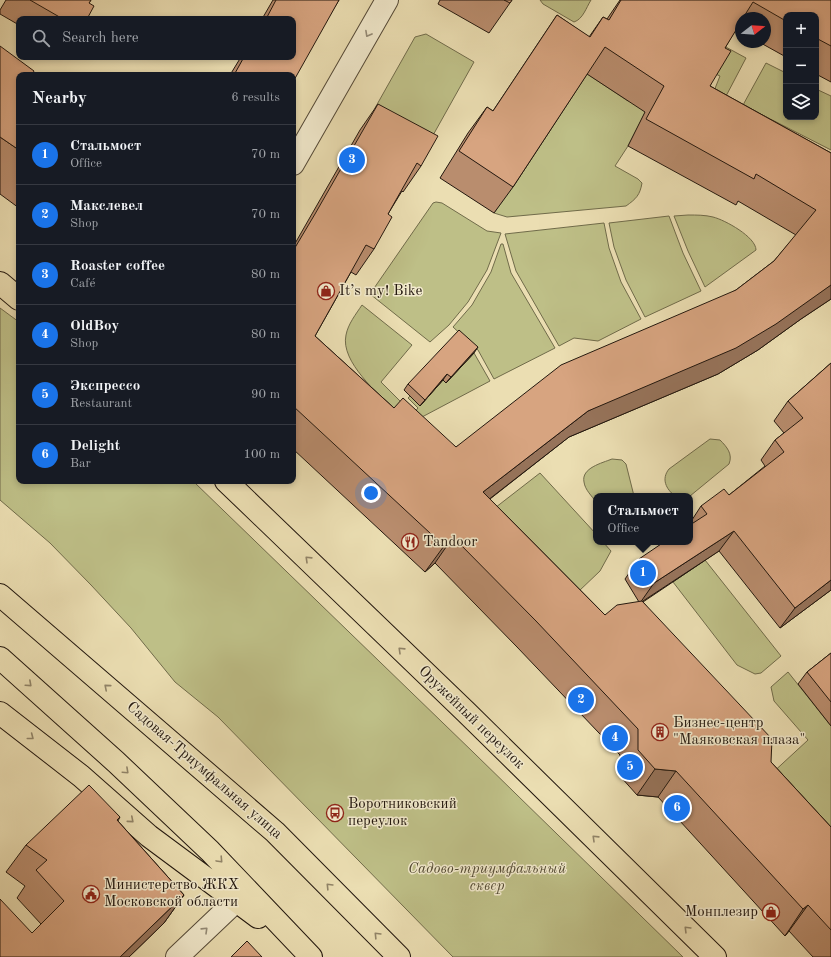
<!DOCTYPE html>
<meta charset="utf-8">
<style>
body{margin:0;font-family:"Old Standard TT",serif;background:#242831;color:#f1f3f6}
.controls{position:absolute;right:12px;top:12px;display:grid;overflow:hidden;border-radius:8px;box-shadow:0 2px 6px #0003}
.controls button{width:36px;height:36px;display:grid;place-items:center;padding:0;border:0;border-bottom:1px solid #363941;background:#171b24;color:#f1f3f6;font:20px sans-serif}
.compass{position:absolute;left:735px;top:12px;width:36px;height:36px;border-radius:50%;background:#171b24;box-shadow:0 2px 6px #0003;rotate:73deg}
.you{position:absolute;left:371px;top:493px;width:14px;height:14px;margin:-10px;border:3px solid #fff;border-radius:50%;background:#1a73e8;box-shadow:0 0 0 6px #1a73e833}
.badge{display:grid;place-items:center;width:26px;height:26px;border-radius:50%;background:#1a73e8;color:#fff;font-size:13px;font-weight:700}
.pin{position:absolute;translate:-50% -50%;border:2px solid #fff;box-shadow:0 1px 4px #0006}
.popup{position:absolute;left:593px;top:493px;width:100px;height:52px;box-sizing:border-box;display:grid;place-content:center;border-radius:8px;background:#171b24;filter:drop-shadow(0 1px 3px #0005);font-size:13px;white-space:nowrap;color:#9ea1a6}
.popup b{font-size:15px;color:#f1f3f6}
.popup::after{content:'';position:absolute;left:50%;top:100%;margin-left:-8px;border:8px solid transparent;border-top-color:#171b24}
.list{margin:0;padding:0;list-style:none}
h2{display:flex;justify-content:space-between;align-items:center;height:52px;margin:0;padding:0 16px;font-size:17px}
h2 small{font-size:13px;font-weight:400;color:#9ea1a6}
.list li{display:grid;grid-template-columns:26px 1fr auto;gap:12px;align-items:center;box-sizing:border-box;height:60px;padding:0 16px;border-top:1px solid #363941}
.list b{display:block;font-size:15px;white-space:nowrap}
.list p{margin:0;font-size:13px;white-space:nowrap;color:#9ea1a6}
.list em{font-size:13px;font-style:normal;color:#9ea1a6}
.icon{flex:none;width:22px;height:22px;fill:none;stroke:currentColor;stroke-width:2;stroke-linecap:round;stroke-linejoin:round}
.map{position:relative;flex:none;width:831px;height:957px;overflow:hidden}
.search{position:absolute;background:#171b24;box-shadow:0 2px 6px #0003;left:16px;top:16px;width:280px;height:44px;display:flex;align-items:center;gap:10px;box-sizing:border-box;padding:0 14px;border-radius:8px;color:#9ea1a6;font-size:15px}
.panel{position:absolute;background:#171b24;box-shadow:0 2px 6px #0003;left:16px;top:72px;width:280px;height:412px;border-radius:8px}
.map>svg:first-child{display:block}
.green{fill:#bebf87;stroke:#706b4a}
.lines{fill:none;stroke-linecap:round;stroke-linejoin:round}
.street-casing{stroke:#544937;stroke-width:24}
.primary-casing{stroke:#22170e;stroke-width:24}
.street{stroke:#f2eacd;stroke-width:22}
.primary{stroke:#ebdeb2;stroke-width:22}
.wall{fill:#b98d6e;stroke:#22170e}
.shaded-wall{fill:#96735a;stroke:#22170e}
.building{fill:#d7a480;stroke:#22170e}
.oneway{stroke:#948b77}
.oneway2{stroke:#918468}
.labels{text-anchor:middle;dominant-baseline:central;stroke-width:3;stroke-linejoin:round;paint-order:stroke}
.poi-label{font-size:15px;fill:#22170e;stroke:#f2eacd;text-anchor:start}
.street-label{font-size:15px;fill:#22170e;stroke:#f2eacd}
.park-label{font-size:15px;font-style:italic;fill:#514932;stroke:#f2eacd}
</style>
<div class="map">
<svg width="831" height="957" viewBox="0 0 831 957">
<rect width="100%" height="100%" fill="#ebdeb2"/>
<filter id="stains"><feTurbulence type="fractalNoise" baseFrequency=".005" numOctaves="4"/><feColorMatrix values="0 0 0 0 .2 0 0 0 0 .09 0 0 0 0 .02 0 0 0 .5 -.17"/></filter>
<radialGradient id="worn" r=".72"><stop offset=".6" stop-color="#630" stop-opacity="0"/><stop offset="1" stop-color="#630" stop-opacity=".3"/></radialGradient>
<path class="green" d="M540,0H591C586,8 583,19 574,22L543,4Z
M426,34L474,62L427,146L379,119L375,108L415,37Z
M724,46L746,58L725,98L714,91L720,76L709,71Z
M766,63L786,73V117H816V89L831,96V150L743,105Z
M586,73L628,101L653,97L628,146L615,166L638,179L642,183C640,195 636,199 626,206L507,217L494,213Z
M436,202L442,203L487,231L501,233L487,270L468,302L449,325L430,342L370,294L433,203Z
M688,215C697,215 705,215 713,217C725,220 756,237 756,250L705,287L688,251L674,216Z
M669,216L683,253L701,291L645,317L626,280L614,247L609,223Z
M604,223L609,248L621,282L641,319L598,341L574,338L559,346L516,271L505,234Z
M501,244H503L511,273L555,348L494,379L478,350L453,327L472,305L491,272Z
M362,305L412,345L381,382L403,404L396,412C379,394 340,362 346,335C348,324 356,314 362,305Z
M0,308L19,322V481H193L474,753L683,957H453L218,717L175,682L131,628L91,585L50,543L0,500Z
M474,353L490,381L422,417L407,421L418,408L408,398L410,396L435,385Z
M710,439L720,440C727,447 733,454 729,464L690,496H675C666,489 661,479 669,469Z
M612,459L622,460L626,464L634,496H596V502C592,496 585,490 584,482C581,468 602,463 612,459Z
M540,473L596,534V542H603L611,551L600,571L557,612L473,525Z
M705,560L781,656L761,673L755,674L737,665L673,582Z
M788,672L831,726V841L769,776L808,740L774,701L771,687Z"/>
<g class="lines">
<g class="street-casing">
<path id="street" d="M293,164L387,0
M177,957L237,900"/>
</g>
<g class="primary-casing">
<path id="primary" d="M0,283L19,299
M226,481L466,712L715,957
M0,595L275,832L399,957
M0,658L116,762L210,851L311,957
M0,713L81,776L149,836L258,917"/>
</g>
<use href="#street" class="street"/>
<use href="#primary" class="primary"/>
</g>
<path class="wall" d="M6,0H91L89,3L87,19H19V25L0,14V10Z
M273,0H339L293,75H230L241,57H293V19H262Z
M440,0H512L489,33L438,4Z
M620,0H831V82L816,74V15H786V57L759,42H765V18H741V32L736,29L725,48L710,86L831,153V299L801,319L758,350L718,374L569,437L490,499L605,615L639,602L625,579L639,559L690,542V523L701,506L729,495L765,466L761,460L775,440L784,433L774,421L788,401L831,363V590L780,628L719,551L643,602L771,762L831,827V957H813L789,931L785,936L658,797L637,795L620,776V755L517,647L435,563L425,572L293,449V247L360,130L378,104L421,166L403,192L402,191L388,214L374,249L356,275L351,272L315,336L394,408L456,447L736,290L774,261L796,235L738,201L736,205L628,146L645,112L587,74L513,187L494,213L440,178L468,133L487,107L493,111L557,15L589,37L603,17L607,19Z
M0,137L19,150V208L0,194Z
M474,353L446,383L443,380L420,406L404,390L408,384Z
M831,653V726L798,684L807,672Z
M120,817L118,821L184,895L164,923L129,957H0L32,933L41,924L17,898L25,886L6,872L26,845Z"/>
<path class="shaded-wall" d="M831,285V299L801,319L758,350L718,374L569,437L465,518L483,492L588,411L819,292Z
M478,347L474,353L446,383L451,377Z
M447,374L443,380L420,406L425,400Z
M734,531L719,551L640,603L654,583Z
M453,537L435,563L425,572L444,546Z
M831,580V590L780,628L795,608Z
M655,769L676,771L658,797L637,795Z
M184,895L164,923L129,957H120Z
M808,905L789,931L785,936L803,909Z"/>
<path class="building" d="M30,0H91L89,3L94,6L87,19H63Z
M276,0H339L293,82V75H234L244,57H293V19H266Z
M504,0H512L510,3Z
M621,0H831V46L816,38V15H786V21L753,2L743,18H741V22L725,48L731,51L710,86L831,153V285L776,324L736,348L588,411L483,492L605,615L617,605L642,601L772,739L771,762L831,827V930L808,905L803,909L676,771L655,769L638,750V729L536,621L453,537L444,546L293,406V251L315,214L378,104L438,136L421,166L417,163L388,214L392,217L374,249L366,245L315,336L394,408L403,398L456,447L561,365L736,290L774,261L816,210L756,174L754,179L646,119L664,86L605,47L513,187L459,151L487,107L493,111L557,15L590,37L603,17L609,20Z
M0,46L34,71L32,75H19V93L18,94L19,95V150L0,137Z
M459,330L478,347L451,377L447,374L425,400L408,384Z
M831,363V580L795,608L734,531L654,583L639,559L664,542H690V525L707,514L701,506L724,489L729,495L784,452L775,440L803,418L788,401Z
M831,653V702L807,672Z
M89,785L120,817L117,820L184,895L120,957H0V899L32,933L64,901L36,870L47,860L26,845Z
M247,941L262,957H231Z"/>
<defs><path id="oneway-chevron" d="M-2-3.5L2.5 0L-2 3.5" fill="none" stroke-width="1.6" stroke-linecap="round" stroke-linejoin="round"/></defs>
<g class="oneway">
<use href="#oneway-chevron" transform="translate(368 34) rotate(119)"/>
<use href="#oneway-chevron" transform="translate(205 930) rotate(-44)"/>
</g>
<g class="oneway2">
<use href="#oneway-chevron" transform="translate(308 559) rotate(-136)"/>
<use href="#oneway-chevron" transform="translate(401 650) rotate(-136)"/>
<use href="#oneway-chevron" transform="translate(29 684) rotate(42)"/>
<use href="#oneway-chevron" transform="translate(107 687) rotate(-139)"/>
<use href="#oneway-chevron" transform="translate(31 737) rotate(38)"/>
<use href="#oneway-chevron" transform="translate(126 771) rotate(43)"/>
<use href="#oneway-chevron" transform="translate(131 820) rotate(41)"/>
<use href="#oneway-chevron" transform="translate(595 838) rotate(-136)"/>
<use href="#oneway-chevron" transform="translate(220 860) rotate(47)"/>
<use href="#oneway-chevron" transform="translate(329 886) rotate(-134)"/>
<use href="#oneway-chevron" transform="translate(687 929) rotate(-135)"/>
<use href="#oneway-chevron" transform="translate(377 935) rotate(-134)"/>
</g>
<defs>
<g id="shop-ring" transform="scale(0.9)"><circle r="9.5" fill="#f2eacd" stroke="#8f2418" stroke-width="1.5"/><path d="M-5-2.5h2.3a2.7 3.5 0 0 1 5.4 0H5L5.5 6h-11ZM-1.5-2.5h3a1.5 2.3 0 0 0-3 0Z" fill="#8f2418"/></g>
<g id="restaurant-ring" transform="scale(0.9)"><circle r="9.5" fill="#f2eacd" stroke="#8f2418" stroke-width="1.5"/><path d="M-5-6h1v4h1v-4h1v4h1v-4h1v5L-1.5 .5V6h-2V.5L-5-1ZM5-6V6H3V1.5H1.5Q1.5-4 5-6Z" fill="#8f2418"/></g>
<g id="building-ring" transform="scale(0.9)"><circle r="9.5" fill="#f2eacd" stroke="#8f2418" stroke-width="1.5"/><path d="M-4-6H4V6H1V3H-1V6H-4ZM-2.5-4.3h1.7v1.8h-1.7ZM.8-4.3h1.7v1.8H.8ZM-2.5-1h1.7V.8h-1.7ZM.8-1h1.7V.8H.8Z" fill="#8f2418"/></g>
<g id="bus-ring" transform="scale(0.9)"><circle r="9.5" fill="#f2eacd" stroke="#8f2418" stroke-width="1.5"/><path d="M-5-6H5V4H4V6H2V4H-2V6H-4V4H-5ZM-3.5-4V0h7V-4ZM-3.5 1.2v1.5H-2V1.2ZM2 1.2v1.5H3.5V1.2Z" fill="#8f2418"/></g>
<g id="civic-ring" transform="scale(0.9)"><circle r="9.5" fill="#f2eacd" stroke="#8f2418" stroke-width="1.5"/><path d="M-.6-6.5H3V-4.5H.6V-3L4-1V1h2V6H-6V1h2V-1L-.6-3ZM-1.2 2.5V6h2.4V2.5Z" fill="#8f2418"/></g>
</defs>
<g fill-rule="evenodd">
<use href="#shop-ring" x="326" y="291"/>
<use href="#restaurant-ring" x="410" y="542"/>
<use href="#building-ring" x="660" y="732"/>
<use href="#bus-ring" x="335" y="813"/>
<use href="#civic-ring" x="91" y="894"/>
<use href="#shop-ring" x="771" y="912"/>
</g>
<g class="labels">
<g class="poi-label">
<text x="339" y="291">It’s my! Bike</text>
<text x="423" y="542">Tandoor</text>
<text x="673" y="723">Бизнес-центр<tspan x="673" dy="17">"Маяковская плаза"</tspan></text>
<text x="348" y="804">Воротниковский<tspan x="348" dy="17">переулок</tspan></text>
<text x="104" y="885">Министерство ЖКХ<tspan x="104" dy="17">Московской области</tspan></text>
<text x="758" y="912" text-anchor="end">Монплезир</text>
</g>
<g class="street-label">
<text transform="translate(471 718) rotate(44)">Оружейный переулок</text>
<text transform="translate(204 771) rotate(41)">Садовая-Триумфальная улица</text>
</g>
<g class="park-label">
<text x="487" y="869">Садово-триумфальный<tspan x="487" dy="17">сквер</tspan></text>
</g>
</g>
<rect width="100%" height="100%" filter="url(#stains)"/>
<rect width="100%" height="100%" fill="url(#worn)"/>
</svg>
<div class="controls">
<button>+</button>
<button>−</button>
<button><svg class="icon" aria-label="layers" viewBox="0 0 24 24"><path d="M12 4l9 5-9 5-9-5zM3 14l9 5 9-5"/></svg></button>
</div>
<svg class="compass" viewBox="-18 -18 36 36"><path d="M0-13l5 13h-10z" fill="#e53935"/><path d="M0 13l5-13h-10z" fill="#9ea1a6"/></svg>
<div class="you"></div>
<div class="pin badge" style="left:643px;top:573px">1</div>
<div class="popup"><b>Стальмост</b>Office</div>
<div class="pin badge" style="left:581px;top:700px">2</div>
<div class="pin badge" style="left:352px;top:160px">3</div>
<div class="pin badge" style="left:615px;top:738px">4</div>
<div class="pin badge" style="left:630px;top:767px">5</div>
<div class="pin badge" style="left:677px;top:808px">6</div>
<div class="search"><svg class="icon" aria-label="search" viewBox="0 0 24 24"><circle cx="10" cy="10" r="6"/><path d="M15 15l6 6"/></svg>Search here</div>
<section class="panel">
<h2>Nearby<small>6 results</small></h2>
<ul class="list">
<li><span class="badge">1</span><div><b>Стальмост</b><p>Office</p></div><em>70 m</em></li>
<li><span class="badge">2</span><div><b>Макслевел</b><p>Shop</p></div><em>70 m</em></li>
<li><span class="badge">3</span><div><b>Roaster coffee</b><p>Café</p></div><em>80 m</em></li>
<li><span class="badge">4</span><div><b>OldBoy</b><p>Shop</p></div><em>80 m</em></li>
<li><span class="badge">5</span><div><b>Экспрессо</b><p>Restaurant</p></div><em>90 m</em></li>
<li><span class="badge">6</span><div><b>Delight</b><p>Bar</p></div><em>100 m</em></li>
</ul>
</section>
</div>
